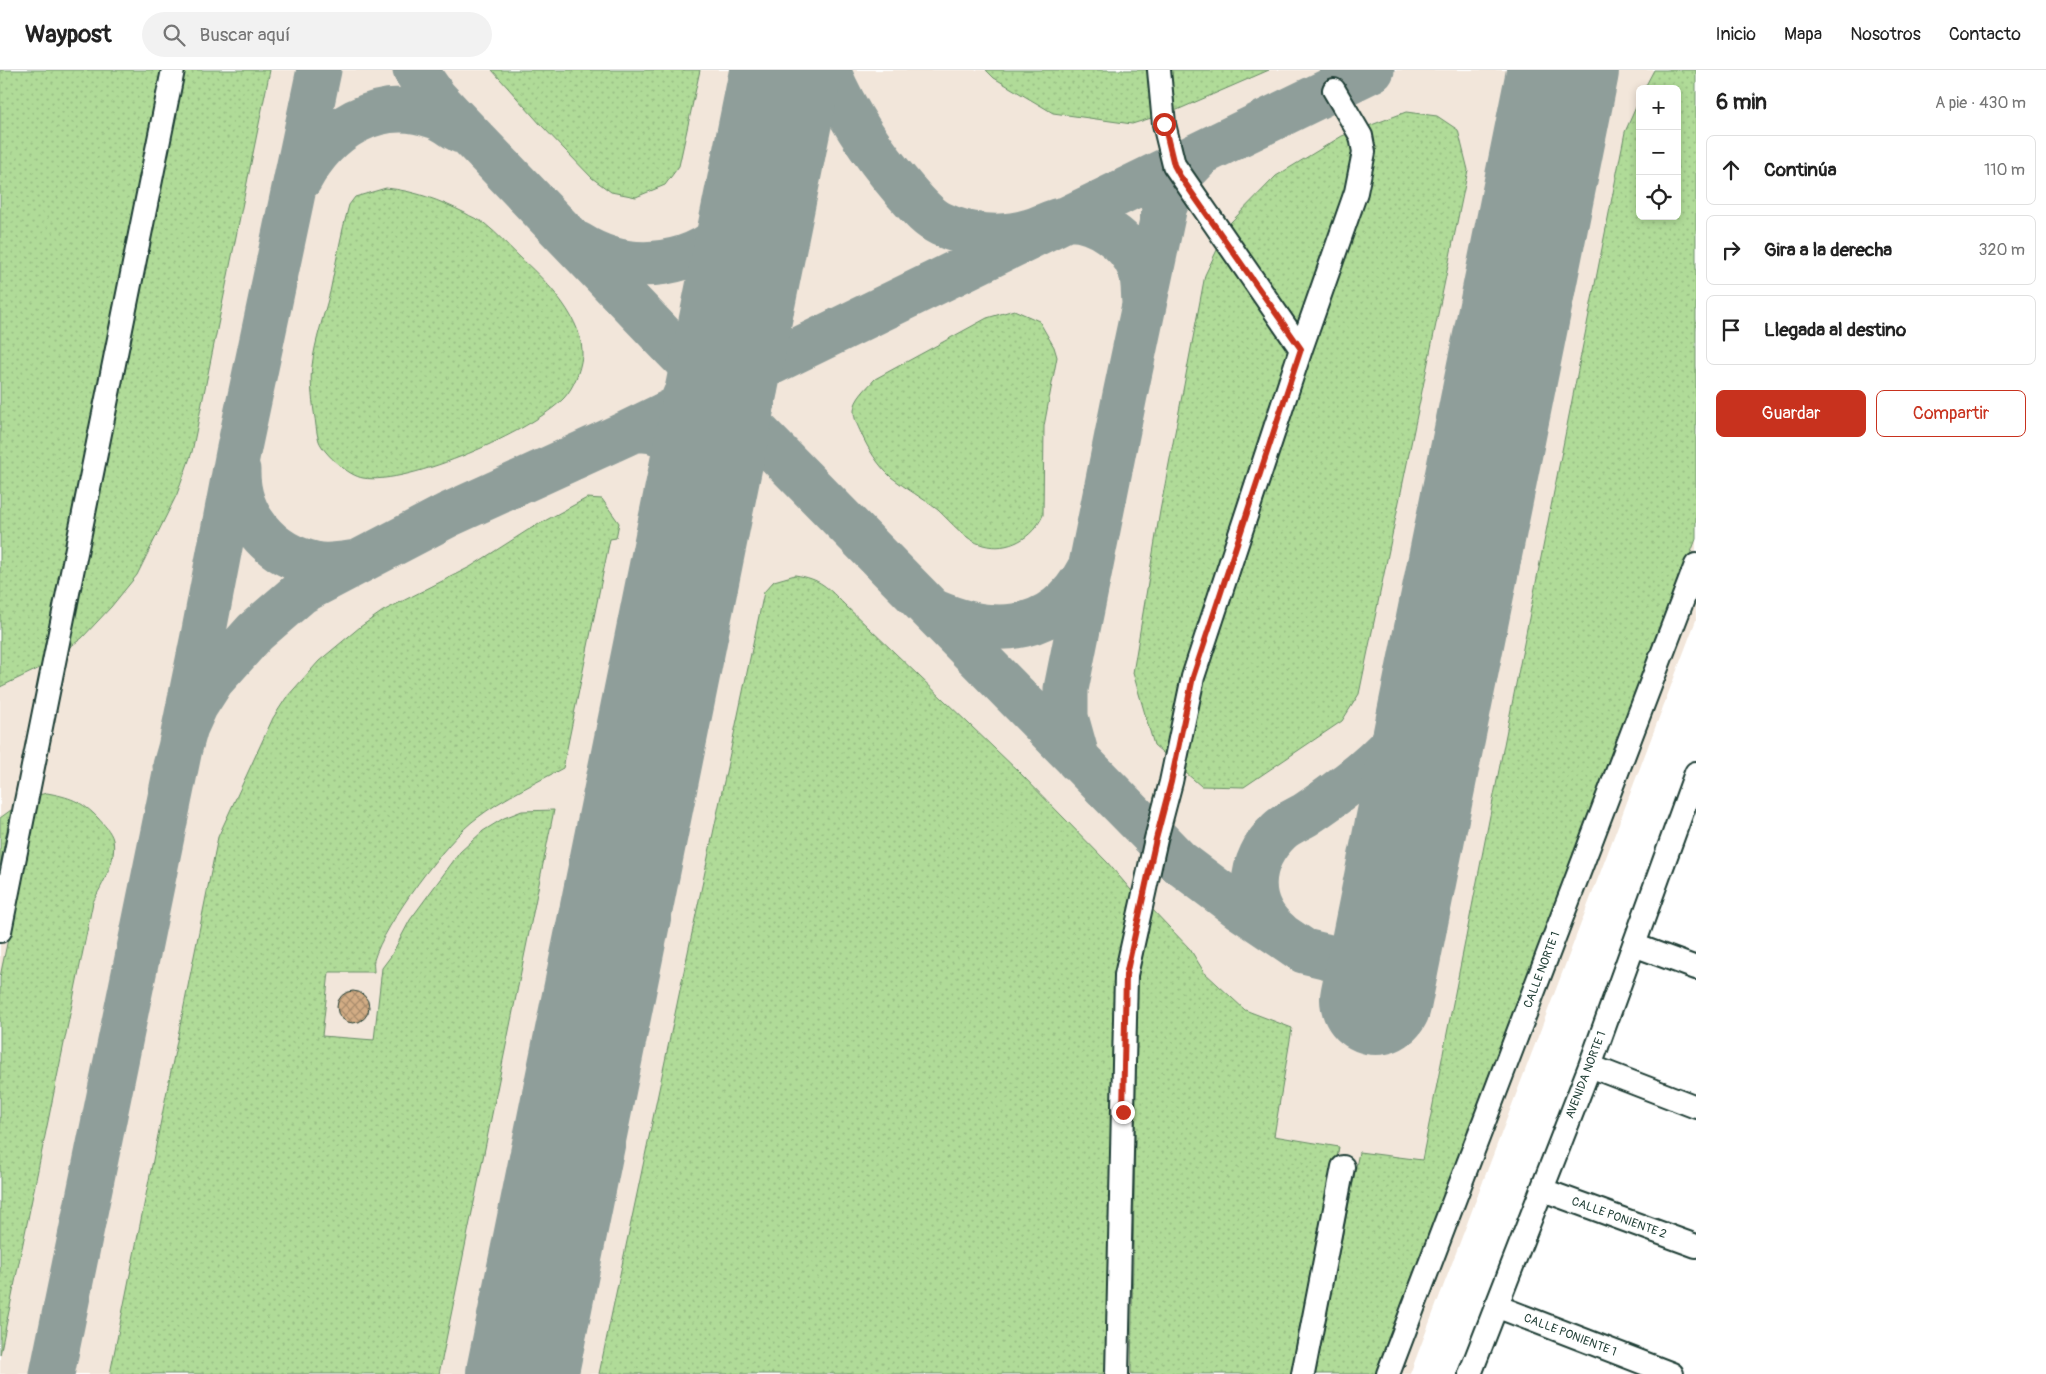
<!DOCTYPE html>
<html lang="es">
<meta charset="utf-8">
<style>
body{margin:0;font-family:Pangolin,sans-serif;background:#f2f2f2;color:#222}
.controls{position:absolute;right:15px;top:15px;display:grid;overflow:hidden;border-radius:8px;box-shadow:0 2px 8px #0003}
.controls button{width:45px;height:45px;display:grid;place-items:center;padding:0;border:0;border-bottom:1px solid #e0e0e0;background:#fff;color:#222;font:25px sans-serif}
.stop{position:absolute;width:15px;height:15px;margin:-11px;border:4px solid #c8321e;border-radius:50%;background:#fff}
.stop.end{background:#c8321e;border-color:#fff;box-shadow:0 1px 5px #0008}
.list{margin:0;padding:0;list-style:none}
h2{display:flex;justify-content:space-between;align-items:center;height:65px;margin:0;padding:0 20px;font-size:21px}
h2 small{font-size:16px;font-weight:400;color:#767676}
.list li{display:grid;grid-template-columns:32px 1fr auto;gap:15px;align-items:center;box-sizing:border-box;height:70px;margin:0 10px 10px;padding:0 10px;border:1px solid #e0e0e0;border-radius:8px}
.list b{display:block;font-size:19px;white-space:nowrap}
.list em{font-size:16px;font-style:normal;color:#767676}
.actions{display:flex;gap:10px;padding:15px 20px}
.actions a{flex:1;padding:11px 0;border:1px solid #c8321e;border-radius:8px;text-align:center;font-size:18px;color:#c8321e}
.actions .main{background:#c8321e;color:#fff}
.icon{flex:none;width:28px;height:28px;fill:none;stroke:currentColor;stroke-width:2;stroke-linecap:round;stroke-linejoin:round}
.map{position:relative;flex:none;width:1696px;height:1304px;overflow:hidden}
header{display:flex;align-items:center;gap:30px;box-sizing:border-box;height:70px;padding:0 25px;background:#fff;border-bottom:1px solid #e0e0e0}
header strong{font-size:24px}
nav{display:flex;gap:28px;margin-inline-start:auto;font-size:18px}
.search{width:350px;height:45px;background:#f2f2f2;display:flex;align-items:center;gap:12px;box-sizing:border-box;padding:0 18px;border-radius:28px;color:#767676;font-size:19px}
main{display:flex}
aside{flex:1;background:#fff}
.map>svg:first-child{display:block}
.built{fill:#f2e6da;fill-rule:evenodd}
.green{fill:url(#green-dots);stroke:#688c66}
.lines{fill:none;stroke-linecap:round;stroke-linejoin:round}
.taxiway{stroke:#8f9e9a;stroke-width:45}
.runway{stroke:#8f9e9a;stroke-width:112}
.building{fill:url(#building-cross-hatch);stroke:#1f3d34}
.minor-casing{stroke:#1f3d34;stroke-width:26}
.minor{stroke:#fff;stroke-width:22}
.route{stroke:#c8321e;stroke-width:6}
.labels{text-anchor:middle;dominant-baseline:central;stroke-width:4;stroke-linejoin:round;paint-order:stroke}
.street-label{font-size:12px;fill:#1f3d34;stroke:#fff}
</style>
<header>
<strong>Waypost</strong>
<div class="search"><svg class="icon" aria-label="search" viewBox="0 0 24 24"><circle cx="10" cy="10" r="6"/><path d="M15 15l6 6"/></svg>Buscar aquí</div>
<nav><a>Inicio</a><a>Mapa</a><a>Nosotros</a><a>Contacto</a></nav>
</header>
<main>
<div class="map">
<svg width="1696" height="1304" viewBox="0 0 1696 1304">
<defs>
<pattern id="green-dots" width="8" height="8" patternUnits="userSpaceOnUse" patternTransform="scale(1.25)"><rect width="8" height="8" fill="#b0db98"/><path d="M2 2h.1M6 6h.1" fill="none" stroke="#97bd84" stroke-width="1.8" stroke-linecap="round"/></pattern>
<pattern id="building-cross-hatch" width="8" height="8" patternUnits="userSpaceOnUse" patternTransform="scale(1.25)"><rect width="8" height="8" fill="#d2ac84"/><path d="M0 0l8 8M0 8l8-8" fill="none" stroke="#aa8d6d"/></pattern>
</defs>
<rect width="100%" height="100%" fill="#fff"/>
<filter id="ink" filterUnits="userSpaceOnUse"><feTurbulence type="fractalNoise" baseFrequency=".02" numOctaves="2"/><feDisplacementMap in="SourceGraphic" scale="10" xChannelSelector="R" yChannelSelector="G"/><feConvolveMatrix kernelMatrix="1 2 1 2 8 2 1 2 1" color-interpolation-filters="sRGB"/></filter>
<g filter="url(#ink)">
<path class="built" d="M0,0H1696V550L1410,1304H0ZM1640,19H1677V146H1640Z"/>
<path class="green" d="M0,0H270L192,382L177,424L137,505L111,537L82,568L46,595L0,617Z
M492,0H700L679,96L665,115L636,127L611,122L592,108L541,55Z
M986,0H1269L1177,40L1132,54L1053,43L994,8Z
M1654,0H1696V469L1380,1304H1315L1359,1082L1422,1090L1625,62L1640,28V146H1677V19H1644Z
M1406,42L1437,46L1458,60L1468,100L1359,624L1342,651L1244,717L1201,716L1154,675L1133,603L1160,441L1205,205L1230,153L1276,106L1342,66Z
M386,118C415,121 439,130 465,143C471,147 478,149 484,153C498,164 511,179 524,191C548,213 584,250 582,286C580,301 574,317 564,328C533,361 408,416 363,408C349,406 324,384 319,371C316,362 316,352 314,342C312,327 310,310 312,296C315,270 324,246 330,222C336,193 341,163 349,135L355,127Z
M1014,240L1039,251L1054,277L1057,287L1044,356L1043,445C1033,468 1008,482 983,475C966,471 951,452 938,440C923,428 906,419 891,407C878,395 868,379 861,363C858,356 854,349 854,341C854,329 867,318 875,309L987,248Z
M587,428L602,429L619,453L616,468L610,469L563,698C534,714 503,728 477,748C447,769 384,855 374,890C373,893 374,898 374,902H329L322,966L374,970L382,898L391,886L410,850L460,782L483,761L504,748L522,741L554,740L439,1304H110L218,767L273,648L286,628L319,591L360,557L383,541L470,497L528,460Z
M795,505C821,509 827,517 845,535L1019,702L1107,792L1136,826L1113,1304H599L764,522L774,511Z
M47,723C69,727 82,731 98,748C103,754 111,761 113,770C117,791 102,814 93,832L0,1285V907L38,725Z
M11,740L0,796V748Z
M1149,836L1190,879L1204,902L1245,940L1292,958L1274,1066L1339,1077L1295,1304H1131L1138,901Z"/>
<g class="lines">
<path class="taxiway" d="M415,0L435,28L449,43L674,278L1179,792L1239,837L1304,881L1383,900
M828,0C846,45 874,85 905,121C916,133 926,147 941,154C968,167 1002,170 1030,161C1041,158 1054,150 1066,149C1096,147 1129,171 1140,199C1144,210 1143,221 1144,233
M1544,0C1552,17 1553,34 1552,52
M300,109C327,59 377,26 434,46C444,49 452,56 461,61
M578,174C630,207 699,198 738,150C751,134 758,113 767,95
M684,327C694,319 704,311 712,300C737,266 743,212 752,171
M625,364C629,362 635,360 640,360C667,358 692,385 696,410C698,420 697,430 697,441
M238,400C237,446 269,485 315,494C328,497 343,494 357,492
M702,421L728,355L736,341L755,320
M935,542C998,569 1056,563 1089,499
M1078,690L1066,647V619L1125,325L1165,136L1177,109L1201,84
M175,696L186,657L196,635L212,610L255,562L301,522L448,445L625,364L1372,0
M1279,863C1244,835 1248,791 1279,761C1286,754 1296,750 1305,745C1320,735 1334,725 1348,714C1367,700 1385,683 1401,665C1427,637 1438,603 1447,567
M52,1304L203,566L238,383L319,0
M522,1304L523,1302"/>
<path class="runway" d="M1376,929L1563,0
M522,1304L786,0"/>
</g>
<path class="building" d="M337 937a16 16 0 1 1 32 0a16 16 0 1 1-32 0Z"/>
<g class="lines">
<g class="minor-casing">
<path id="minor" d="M1159,0L1164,54L1174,95L1301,279
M0,861L173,0
M1634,875L1696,898
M1590,996L1696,1037
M1543,1120L1696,1176
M1496,1236L1672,1304
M1117,1304L1126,905L1156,769L1171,712L1193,607L1301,279L1356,122L1364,82L1361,66L1334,20
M1303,1304L1343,1097
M1388,1304L1696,495
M1470,1304L1590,996L1696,703"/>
</g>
<use href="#minor" class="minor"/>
</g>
</g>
<g class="lines" filter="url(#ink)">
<path class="route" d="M1123,1042L1126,905L1156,769L1171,712L1193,607L1301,279L1180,106L1174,95L1164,54"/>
</g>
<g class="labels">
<g class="street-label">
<text transform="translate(1542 900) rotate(-69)">CALLE NORTE 1</text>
<text transform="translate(1586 1005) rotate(-69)">AVENIDA NORTE 1</text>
<text transform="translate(1619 1148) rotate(20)">CALLE PONIENTE 2</text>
<text transform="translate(1570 1265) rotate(21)">CALLE PONIENTE 1</text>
</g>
</g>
</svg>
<div class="controls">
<button>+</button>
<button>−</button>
<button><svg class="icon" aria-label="locate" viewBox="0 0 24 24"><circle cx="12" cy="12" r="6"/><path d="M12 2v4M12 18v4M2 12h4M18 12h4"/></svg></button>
</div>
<div class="stop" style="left:1164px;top:54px"></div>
<div class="stop end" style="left:1123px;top:1042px"></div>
</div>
<aside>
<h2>6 min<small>A pie · 430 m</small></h2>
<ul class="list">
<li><svg class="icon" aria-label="ahead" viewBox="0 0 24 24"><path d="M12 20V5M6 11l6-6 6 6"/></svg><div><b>Continúa</b></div><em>110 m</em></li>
<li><svg class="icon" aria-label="right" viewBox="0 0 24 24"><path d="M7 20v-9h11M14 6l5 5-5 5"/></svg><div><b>Gira a la derecha</b></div><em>320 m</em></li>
<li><svg class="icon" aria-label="arrive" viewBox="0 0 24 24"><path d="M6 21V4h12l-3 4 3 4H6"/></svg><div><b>Llegada al destino</b></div></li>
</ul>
<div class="actions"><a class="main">Guardar</a><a>Compartir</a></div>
</aside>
</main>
